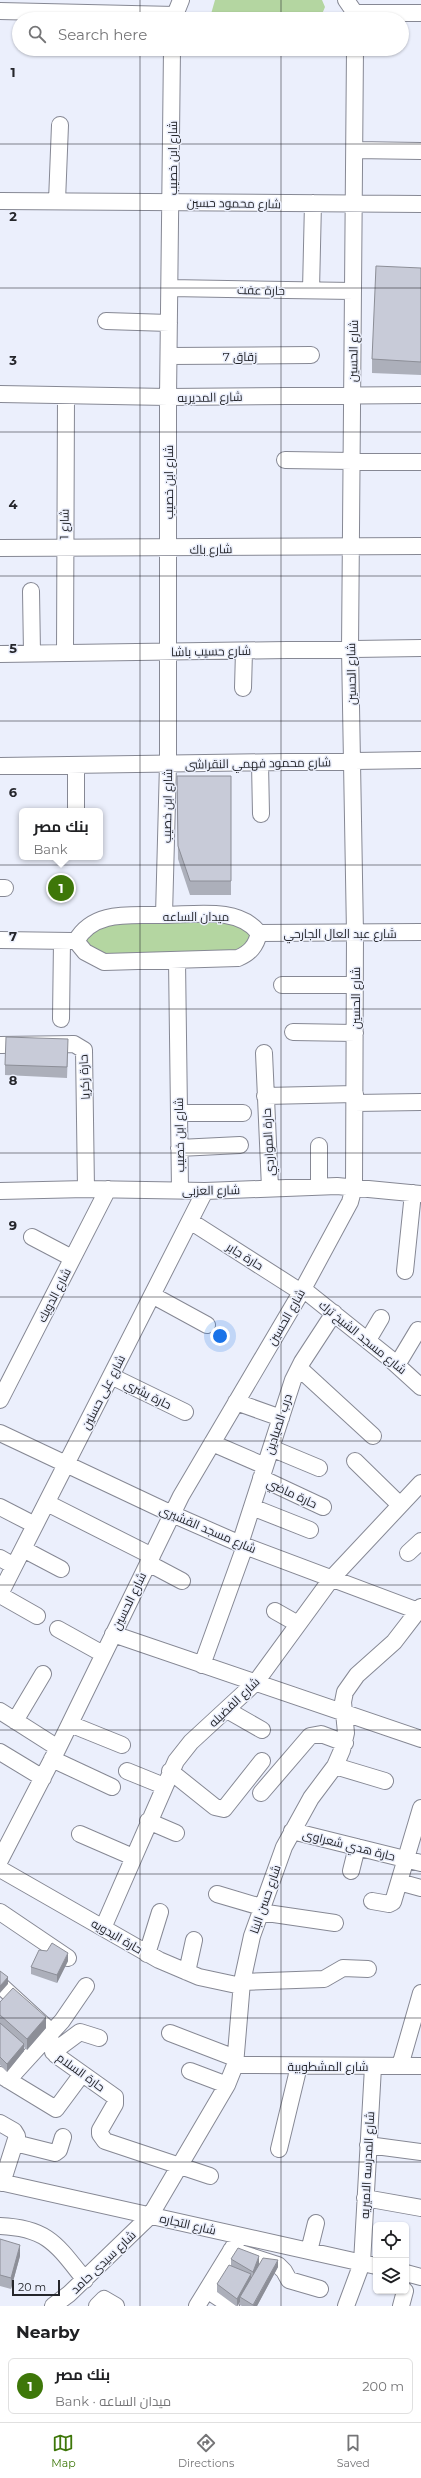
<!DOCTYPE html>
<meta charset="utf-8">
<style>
body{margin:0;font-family:Montserrat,Cairo,sans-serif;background:#f6f6f6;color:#202124}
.controls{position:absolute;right:12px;bottom:12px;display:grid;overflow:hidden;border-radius:6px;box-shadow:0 1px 3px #0004}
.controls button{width:36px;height:36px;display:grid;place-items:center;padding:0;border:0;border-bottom:1px solid #e0e0e0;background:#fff;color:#202124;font:20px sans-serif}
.scale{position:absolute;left:12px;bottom:10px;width:48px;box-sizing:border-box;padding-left:4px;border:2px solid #25262b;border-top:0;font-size:11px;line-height:14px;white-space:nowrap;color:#25262b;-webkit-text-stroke:3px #ebeffc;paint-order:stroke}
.you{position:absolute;left:220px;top:1336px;width:14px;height:14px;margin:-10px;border:3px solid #fff;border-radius:50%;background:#1a73e8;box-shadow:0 0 0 6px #1a73e833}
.badge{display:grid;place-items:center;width:26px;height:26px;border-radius:50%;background:#3e7709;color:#fff;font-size:13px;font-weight:700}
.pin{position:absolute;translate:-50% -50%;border:2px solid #fff;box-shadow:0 1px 4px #0006}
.popup{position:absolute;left:19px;top:808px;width:84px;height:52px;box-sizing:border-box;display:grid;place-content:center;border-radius:6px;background:#fff;filter:drop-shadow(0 1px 3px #0005);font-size:13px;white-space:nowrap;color:#757577}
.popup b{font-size:15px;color:#202124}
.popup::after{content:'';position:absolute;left:50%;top:100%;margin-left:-8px;border:8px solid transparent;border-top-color:#fff}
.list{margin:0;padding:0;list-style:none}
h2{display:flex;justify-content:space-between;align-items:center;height:52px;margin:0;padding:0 16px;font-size:17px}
h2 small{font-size:13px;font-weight:400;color:#757577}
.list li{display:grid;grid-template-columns:26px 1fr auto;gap:12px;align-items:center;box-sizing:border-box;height:56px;margin:0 8px 8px;padding:0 8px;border:1px solid #e0e0e0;border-radius:6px}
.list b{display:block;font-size:15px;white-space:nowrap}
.list p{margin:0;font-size:13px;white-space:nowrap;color:#757577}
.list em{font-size:13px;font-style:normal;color:#757577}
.icon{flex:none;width:22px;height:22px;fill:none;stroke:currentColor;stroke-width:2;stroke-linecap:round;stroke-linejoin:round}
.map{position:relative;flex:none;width:421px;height:2306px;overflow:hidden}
.search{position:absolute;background:#fff;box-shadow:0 1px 3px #0004;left:12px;right:12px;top:12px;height:44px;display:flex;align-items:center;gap:10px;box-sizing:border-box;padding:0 14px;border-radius:22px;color:#757577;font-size:15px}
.sheet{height:116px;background:#fff}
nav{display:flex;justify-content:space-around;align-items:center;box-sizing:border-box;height:56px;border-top:1px solid #e0e0e0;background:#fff;font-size:11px;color:#757577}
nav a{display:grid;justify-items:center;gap:2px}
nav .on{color:#3e7709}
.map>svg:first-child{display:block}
.green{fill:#b4d6a1}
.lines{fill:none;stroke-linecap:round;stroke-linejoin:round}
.minor-casing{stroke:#868894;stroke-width:18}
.minor{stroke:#fff;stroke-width:16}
.wall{fill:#acafba}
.shaded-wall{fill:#8c8e97}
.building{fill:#c8cbd8;stroke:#8c8e97}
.grid{fill:none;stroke:#25262b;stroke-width:1;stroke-opacity:0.55}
.labels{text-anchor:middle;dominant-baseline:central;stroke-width:3;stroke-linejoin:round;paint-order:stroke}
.street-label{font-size:12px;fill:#25262b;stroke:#ebeffc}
.grid-label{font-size:13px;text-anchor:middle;font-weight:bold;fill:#25262b;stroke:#ebeffc;stroke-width:3;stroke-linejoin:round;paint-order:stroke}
</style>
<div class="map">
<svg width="421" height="2306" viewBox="0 0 421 2306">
<rect width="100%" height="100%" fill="#ebeffc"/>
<path class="green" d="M215,0H322L325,7L320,19H214L211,14Z
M111,921H236L253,934L241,952L105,957L81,940Z"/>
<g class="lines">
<g class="minor-casing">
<path id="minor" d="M346,0L355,13L352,19
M0,11L175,15
M355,13H421
M177,19L175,15L181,0
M355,150L421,151
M0,201L421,204
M57,201L60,125
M170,288L353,291
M311,290L313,203
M106,321L169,323
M169,356L311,355
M0,394L168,397L421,395
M285,460L421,462
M0,548L421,546
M31,591L32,653
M65,653L66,396
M0,654L421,648
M243,688L244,651
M260,763L261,814
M76,765V811
M0,766L421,760
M0,888H5
M164,915L168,764V397L172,49
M164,915C194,915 238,906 259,933C256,946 250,953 238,958L104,962L85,952L76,941C94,909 132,916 164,915Z
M259,933L421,932
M0,940L72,941
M177,960L180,1190
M282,985H355
M61,1019L62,941
M293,1032L355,1033
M0,1045L74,1044L84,1050L86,1189
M264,1053L270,1188
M265,1096L355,1094
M355,1103L421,1102
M179,1113H243
M319,1146V1186
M179,1148L240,1145
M0,1191L86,1189L205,1191L337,1186L421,1194
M190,1221L301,1292
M32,1237L72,1258
M405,1271L413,1193
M303,1289L388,1357L421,1387
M152,1295L207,1325
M368,1340L381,1318
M397,1365L418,1330
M299,1368L373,1436
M111,1376L185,1412
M0,1400L108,1189
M236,1402L281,1418
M0,1433L172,1514L245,1546L421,1612
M212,1443L265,1466
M271,1448L319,1468
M355,1461L400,1505
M261,1478L323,1507
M47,1503L152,1556
M0,1507L35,1525
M252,1507L310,1530
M240,1544L293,1380L302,1362L334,1313
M23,1549L61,1569
M408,1553L421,1541
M0,1558L14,1566
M148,1563L182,1581
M0,1594L205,1191
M0,1595L37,1616
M275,1611L298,1624
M58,1629L103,1654
M113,1634L421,1739
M202,1665L245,1546
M227,1710L262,1730
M0,1711L58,1748
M15,1721L43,1674
M70,1724L122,1745
M0,1752L43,1778
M52,1759L112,1787
M335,1766L385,1781
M127,1771L164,1786
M170,1771L215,1807L224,1809L262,1761
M261,1793L310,1736L321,1734L345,1743
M148,1821L176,1833
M292,1831L421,1863
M80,1834L133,1857
M0,1860L58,1748L181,1496L303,1289L350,1202L354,1187L355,933L350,649L355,49
M0,1869L159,1960L199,1977L241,1986
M351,1871L357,1847
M399,1882L421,1888
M217,1894L261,1907
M372,1901L389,1904L393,1902L421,1808
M0,1912L68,1958
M260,1912L335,1923
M103,1928L176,1761L191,1742L256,1682L332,1578L421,1483
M147,1954L160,1912
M187,1972L194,1940
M242,1982L324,1979L343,1968L368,1969
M0,1985L49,2030L52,2048L56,2055L115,2097V2104L100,2130V2134L105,2141L210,2176
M170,2033L235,2058
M53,2052L80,2032L99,2038
M235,2065L421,2066
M400,2066L421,1993
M190,2071L227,2085
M0,2075L56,2109L82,2074
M8,2080L62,2021L86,1986
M0,2123L14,2131L17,2136L2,2183
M15,2143L55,2153L59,2150L63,2137
M368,2145L421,2152
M279,2149L299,2066
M0,2182L376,2266
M365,2198L421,2208
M0,2226C48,2228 57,2245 85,2280
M231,2250L278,2265L284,2271L289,2280L320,2289
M309,2251L316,2223
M406,2273L421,2277
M207,2290L231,2306
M53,2306L69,2294L150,2216L227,2085L235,2065L242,1982L252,1936L284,1847L311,1798L335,1766L342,1750L346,1733L343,1702L345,1692L357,1675L394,1642L421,1607
M97,2306L104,2299L116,2306
M197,2306L237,2241
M346,2306L362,2263L373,2067
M401,2306L405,2291"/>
</g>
<use href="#minor" class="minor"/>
</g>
<path class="wall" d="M421,268V375L372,373V359Z
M177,776H231V895H190L178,859Z
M68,1050L67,1078L5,1075V1065Z
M68,1961L57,1983L31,1974V1967Z
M0,2002L46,2028L27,2050L24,2047V2051L7,2072L0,2065Z
M0,2239L20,2256L11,2289L0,2286Z
M231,2259L278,2267L257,2306H242L240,2305V2302L238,2306H236L217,2292V2284L231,2266Z"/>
<path class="shaded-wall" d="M68,1953V1961L57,1983V1975Z
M8,1977V1984L0,1993V1986Z
M46,2017V2028L27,2050V2039Z
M24,2044V2051L7,2072V2064Z
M20,2245V2256L11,2289V2278Z
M259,2256V2264L253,2280V2272Z
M278,2260V2267L257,2306H253Z
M251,2274V2281L240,2297V2302L237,2306V2299Z"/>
<path class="building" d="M376,266L421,268V362L372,359Z
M177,776H231V881H190L178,846Z
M6,1037L68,1039L67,1067L5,1065Z
M52,1943L68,1953L57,1975L31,1967L39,1950L47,1951Z
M0,1971L8,1977L0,1986Z
M13,1988L46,2017L27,2039L0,2015V2002Z
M0,2023L24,2044L7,2064L0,2057Z
M0,2239L20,2245L11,2278L0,2275Z
M238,2248L259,2256L253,2272L231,2259Z
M263,2258L278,2260L253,2305L240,2297Z
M229,2265L251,2274L237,2299L217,2284Z"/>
<path class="grid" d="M140,0V19M281,0V19M140,49V2306M281,49V2306M0,144H421M0,288H421M0,432H421M0,576H421M0,721H421M0,865H421M0,1009H421M0,1153H421M0,1297H421M0,1441H421M0,1585H421M0,1730H421M0,1874H421M0,2018H421M0,2162H421"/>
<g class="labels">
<g class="street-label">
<text transform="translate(172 158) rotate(-90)">شارع ابن خصيب</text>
<text transform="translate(234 203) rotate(1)">شارع محمود حسين</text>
<text transform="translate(261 290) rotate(1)">حارة عفت</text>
<text transform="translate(353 351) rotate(-89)">شارع الحسين</text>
<text x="240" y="356">زقاق 7</text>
<text transform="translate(210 397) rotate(-1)">شارع المديريه</text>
<text transform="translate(168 482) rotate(-90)">شارع ابن خصيب</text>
<text transform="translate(64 524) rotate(-89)">شارع 1</text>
<text transform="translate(211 549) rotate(-1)">شارع باك</text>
<text transform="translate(211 651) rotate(-1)">شارع حسيب باشا</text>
<text transform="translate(351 674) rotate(-91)">شارع الحسين</text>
<text transform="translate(258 763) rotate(-1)">شارع محمود فهمي النقراشى</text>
<text transform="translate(167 806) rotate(-89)">شارع ابن خصيب</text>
<text x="196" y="916">ميدان الساعه</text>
<text x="340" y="933">شارع عبد العال الجارحي</text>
<text transform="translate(355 998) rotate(-90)">شارع الحسين</text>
<text transform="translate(84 1077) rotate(-93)">حارة زكريا</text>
<text transform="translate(179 1135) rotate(-91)">شارع ابن خصيب</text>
<text transform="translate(268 1142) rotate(-93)">حارة المواردي</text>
<text transform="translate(211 1190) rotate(-1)">شارع العزبى</text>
<text transform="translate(245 1256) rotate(32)">حارة جابر</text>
<text transform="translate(54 1295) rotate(-63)">شارع الدويك</text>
<text transform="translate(286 1317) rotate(-60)">شارع الحسين</text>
<text transform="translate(363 1337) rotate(39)">شارع مسجد الشيخ ترك</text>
<text transform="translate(103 1392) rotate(-63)">شارع على حسنين</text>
<text transform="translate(148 1394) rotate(27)">حارة بشري</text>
<text transform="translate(278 1424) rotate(-72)">درب الصيادين</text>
<text transform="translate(292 1493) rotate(25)">حارة ماضي</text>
<text transform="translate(208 1529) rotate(23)">شارع مسجد القشيرى</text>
<text transform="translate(129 1601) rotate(-64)">شارع الحسين</text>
<text transform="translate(234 1702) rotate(-44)">شارع الفضيله</text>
<text transform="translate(349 1845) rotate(14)">حارة هدي شعراوى</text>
<text transform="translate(265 1899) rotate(-71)">شارع حسن البنا</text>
<text transform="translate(117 1936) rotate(30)">حارة البدويه</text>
<text x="328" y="2066">شارع المشطوبية</text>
<text transform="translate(81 2072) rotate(36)">حارة السلام</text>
<text transform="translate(367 2165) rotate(-87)">شارع المدرسه الاميريه</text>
<text transform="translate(188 2224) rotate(13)">شارع التجاره</text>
<text transform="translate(103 2262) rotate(-44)">شارع سيدى حامد</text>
</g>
</g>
<g class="grid-label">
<text x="13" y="77">1</text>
<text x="13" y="221">2</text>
<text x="13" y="365">3</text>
<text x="13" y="509">4</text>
<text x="13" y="653">5</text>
<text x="13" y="797">6</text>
<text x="13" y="941">7</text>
<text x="13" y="1085">8</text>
<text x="13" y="1230">9</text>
</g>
</svg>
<div class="controls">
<button><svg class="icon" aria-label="locate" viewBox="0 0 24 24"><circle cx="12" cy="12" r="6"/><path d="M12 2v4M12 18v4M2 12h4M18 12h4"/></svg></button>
<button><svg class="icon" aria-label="layers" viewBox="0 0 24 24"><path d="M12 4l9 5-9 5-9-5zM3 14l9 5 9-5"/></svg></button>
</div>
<div class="scale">20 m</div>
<div class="you"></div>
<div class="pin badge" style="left:61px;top:888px">1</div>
<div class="popup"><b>بنك مصر</b>Bank</div>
<div class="search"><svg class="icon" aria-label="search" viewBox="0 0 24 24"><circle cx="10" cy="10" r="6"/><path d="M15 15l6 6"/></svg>Search here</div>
</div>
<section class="sheet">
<h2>Nearby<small></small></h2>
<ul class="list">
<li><span class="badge">1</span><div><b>بنك مصر</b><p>Bank · ميدان الساعه</p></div><em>200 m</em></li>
</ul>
</section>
<nav>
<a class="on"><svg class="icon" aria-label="map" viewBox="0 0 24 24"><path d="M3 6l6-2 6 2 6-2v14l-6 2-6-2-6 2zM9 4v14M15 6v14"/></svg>Map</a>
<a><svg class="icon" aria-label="directions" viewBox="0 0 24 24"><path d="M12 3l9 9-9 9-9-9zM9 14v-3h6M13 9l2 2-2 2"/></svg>Directions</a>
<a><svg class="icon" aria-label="saved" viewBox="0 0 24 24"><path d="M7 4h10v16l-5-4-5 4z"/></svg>Saved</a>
</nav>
